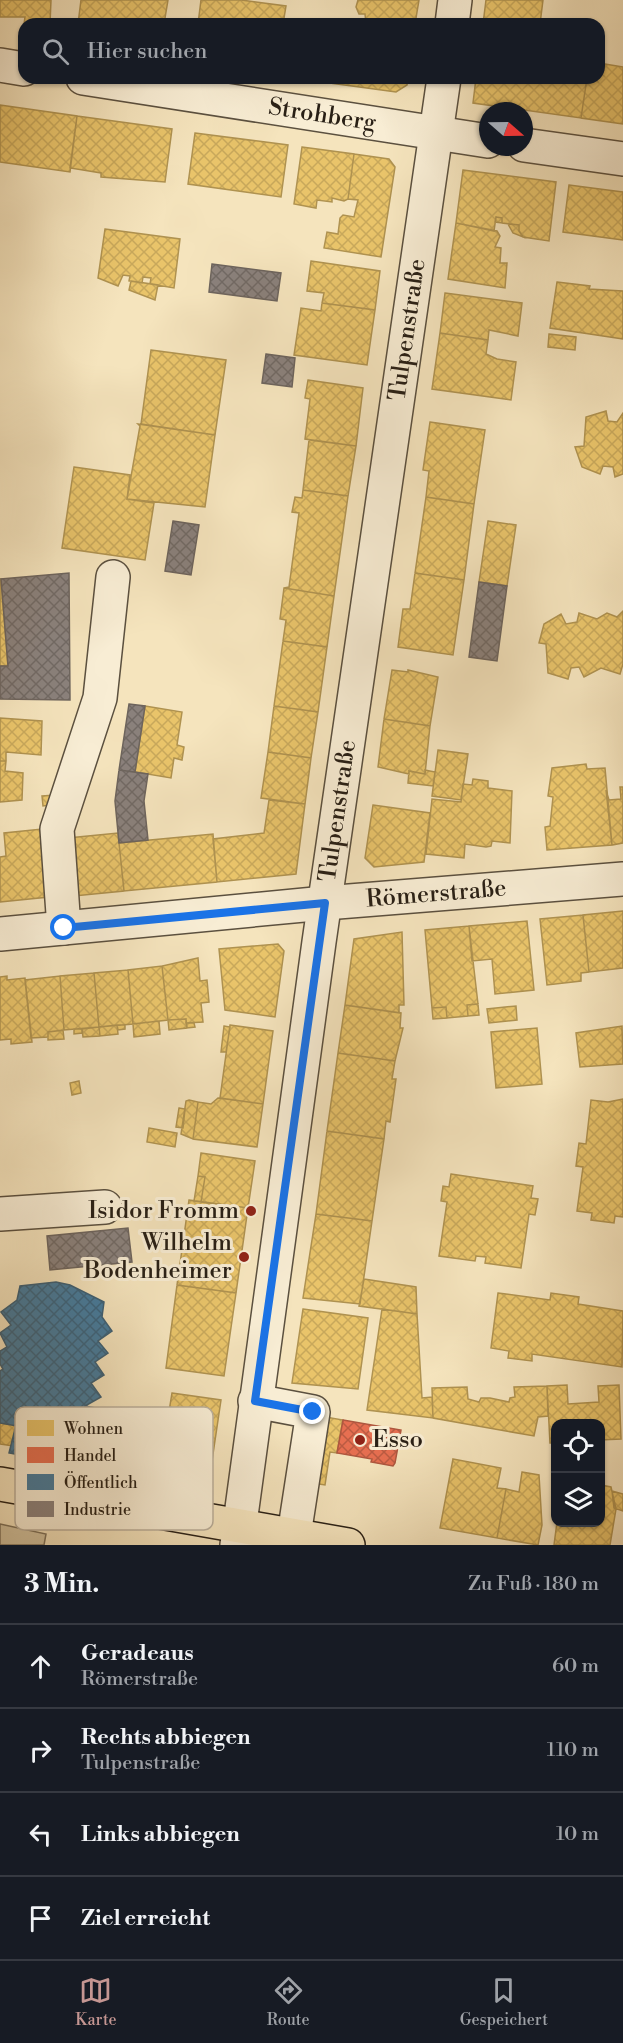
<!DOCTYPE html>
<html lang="de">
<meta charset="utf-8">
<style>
body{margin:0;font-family:"Libre Bodoni",serif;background:#242831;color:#f1f3f6}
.controls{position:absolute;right:18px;bottom:18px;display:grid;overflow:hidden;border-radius:12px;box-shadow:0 2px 4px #0004}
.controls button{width:54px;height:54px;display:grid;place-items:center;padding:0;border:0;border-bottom:2px solid #363941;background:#171b24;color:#f1f3f6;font:30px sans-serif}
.compass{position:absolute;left:479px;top:102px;width:54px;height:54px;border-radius:50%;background:#171b24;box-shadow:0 2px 4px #0004;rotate:110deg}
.stop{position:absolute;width:18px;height:18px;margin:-14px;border:4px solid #1a73e8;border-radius:50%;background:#fff}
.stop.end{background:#1a73e8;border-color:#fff;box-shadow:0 2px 6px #0008}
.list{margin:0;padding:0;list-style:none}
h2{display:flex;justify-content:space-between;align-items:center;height:78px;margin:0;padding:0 24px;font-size:26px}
h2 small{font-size:20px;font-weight:400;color:#9ea1a6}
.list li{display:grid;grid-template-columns:39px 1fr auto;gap:18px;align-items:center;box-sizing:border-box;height:84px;padding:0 24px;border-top:2px solid #363941}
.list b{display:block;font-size:22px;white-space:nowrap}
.list p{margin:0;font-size:20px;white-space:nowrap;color:#9ea1a6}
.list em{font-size:20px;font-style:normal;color:#9ea1a6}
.icon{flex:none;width:33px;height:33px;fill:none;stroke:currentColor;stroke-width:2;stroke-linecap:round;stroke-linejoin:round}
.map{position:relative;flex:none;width:623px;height:1545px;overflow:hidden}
.search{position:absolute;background:#171b24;box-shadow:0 2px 4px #0004;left:18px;right:18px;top:18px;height:66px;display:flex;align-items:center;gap:15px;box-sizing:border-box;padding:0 21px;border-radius:18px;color:#9ea1a6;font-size:22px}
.sheet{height:414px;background:#171b24}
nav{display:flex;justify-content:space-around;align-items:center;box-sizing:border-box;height:84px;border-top:2px solid #363941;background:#171b24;font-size:16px;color:#9ea1a6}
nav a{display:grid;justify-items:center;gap:3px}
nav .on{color:#c59692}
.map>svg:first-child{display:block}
.green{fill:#d2c3a0;stroke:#7d715a;stroke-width:1.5}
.homes{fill:url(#homes-cross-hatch);stroke:#af9250;stroke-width:1.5}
.shops{fill:url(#shops-cross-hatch);stroke:#ae573f;stroke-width:1.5}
.public{fill:url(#public-cross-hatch);stroke:#3c5f74;stroke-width:1.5}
.industry{fill:url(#industry-cross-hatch);stroke:#6d645d;stroke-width:1.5}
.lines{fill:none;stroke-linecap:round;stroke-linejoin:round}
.minor-casing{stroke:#5b503f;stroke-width:36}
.major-casing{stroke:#281f15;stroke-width:36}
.minor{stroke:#f8edd4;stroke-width:33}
.major{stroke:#f5e4bd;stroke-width:33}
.route{stroke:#1a73e8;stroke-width:8}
.poi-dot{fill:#8f2418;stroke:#f8edd4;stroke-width:2}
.labels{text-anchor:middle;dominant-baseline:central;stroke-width:6;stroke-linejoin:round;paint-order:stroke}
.street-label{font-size:24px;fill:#281f15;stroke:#f8edd4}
.poi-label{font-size:24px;fill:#281f15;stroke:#f8edd4;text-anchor:end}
.key{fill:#f8edd4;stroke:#baaf9b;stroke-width:1.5}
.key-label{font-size:16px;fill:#281f15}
</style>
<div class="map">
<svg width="623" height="1545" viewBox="0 0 623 1545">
<defs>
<pattern id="homes-cross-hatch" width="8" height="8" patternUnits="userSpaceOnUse" patternTransform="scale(1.5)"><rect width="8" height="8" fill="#e9c46a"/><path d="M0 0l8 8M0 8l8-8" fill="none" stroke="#c8a85b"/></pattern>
<pattern id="shops-cross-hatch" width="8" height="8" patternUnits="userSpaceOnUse" patternTransform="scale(1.5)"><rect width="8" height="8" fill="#e76f51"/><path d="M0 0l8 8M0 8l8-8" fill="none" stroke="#bb5b42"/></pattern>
<pattern id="public-cross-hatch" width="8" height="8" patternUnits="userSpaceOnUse" patternTransform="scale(1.5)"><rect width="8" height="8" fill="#457b9d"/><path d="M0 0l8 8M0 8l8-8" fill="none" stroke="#3a647f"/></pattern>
<pattern id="industry-cross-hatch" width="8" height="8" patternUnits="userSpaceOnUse" patternTransform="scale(1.5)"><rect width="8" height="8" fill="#8a817c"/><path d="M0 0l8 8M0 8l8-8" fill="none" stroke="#716964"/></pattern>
</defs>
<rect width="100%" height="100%" fill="#f5e4bd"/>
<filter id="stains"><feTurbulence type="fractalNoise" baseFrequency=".00333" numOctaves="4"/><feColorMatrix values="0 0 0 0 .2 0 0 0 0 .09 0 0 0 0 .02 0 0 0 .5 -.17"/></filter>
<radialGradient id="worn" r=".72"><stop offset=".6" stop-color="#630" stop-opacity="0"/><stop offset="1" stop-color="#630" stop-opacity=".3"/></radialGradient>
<path class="green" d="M0,1524L46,1534L44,1545H0Z"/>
<path class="homes" d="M0,0H51L50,24H24L25,17H0Z
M81,0H168L164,24H78Z
M201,0H241L286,6L283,24H198Z
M358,0H419L415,24H366L365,14H359L356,7Z
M486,0H543L540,24H483Z
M599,63L623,67V124L581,118L587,78H599Z
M308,78H408L407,85L396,92L308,80Z
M476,78H587L581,118L473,103Z
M0,105L77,116L70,172L0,162Z
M77,116L172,129L165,182L101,177V173L70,168Z
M195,133L288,145L281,197L188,184Z
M302,147L354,154L348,199L344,201L332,198V202L317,200L316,208L294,204Z
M354,154L389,159L395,167L381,257L324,248L327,232L338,234L340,218L343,215L354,217L358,200L348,199Z
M463,170L556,182L549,241L523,237L519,231V225L502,223V218L496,217L494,231L456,223Z
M569,185L623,192V240L563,232Z
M496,217L502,218V223L495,222Z
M456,223L497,231L500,236L495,247L501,248L500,263H507L505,288L448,279Z
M508,224L519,225V231L523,237L513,233Z
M105,229L180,239L174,288L150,284L151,278L143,277L142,283L129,281L130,276L123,275L118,286L98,278Z
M311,261L380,271L375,310L322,303L324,293L307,291Z
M131,281L158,285L155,300L129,290Z
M557,282L590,286L589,289L623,291V339L550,328Z
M445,293L522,303L518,336L489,330L488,340L440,333Z
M322,303L375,310L367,365L294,355L301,308L321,311Z
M440,333L488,340L486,354L497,359L516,362L511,400L432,389Z
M549,334L576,337L575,350L548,347Z
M151,350L226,360L215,435L141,424Z
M308,380L363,388L356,446L305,439L310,399L305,398Z
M606,411L608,421L617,422L623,413V474L615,477L613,467L603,466L600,474L582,467L575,447L584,446L586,417Z
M430,422L485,430L474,504L426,497L429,471L423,470Z
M138,424L215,435L205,507L127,499L140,426Z
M309,440L356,446L348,496L303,490Z
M74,467L130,475L127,499L154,503L145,560L62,548Z
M303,490L348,496L334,596L284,588L289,587L299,513L292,512L295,497L302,498Z
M426,497L474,504L464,580L415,573Z
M488,521L516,525L507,586L479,582Z
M415,573L464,580L453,655L398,647L403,609H410Z
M1,579L8,666H0V579Z
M284,588L334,596L327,647L283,641L286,620L280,619Z
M623,611V664L620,674L601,668L584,677L579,667L571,668L568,679L548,673L546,644L539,643L544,624L561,614L566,624L577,622L579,613L597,619L607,613L617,617Z
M283,641L327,647L318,712L274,706Z
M392,670L408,672V670L438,677L430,726L384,719Z
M145,706L182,712L177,745L184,747L182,760L174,758L171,778L135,772Z
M274,706L318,712L311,758L268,752Z
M0,718L42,721L41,755L6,752V761H0Z
M384,719L430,726L425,774L409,771V774L378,767Z
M438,750L468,754L461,800L432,796Z
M268,752L311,758L305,804L261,798Z
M0,761H6L5,771L23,773L22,800L0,802Z
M586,764L587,769L605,768L612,845L547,850L545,827L550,826L553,797L548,796L552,768Z
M425,770L435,772L433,786L408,783L409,771L425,774Z
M473,779L488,781V788L512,791L510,843L492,841L491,846L486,847L465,844L464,858L426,854L432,799L461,802L463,784L472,785Z
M620,787H623V843L612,845L606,790L609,800L621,799Z
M56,795L57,804L43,806L42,796Z
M269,800L305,804L296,874L217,882L213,839L264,833Z
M373,805L430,813L424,862L374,867L365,858Z
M42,829L49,897L0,902V857L6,856L4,833Z
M118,833L124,891L74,896L68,838Z
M213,834L217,882L124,891L119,843Z
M623,911V968L589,972L583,915Z
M583,915L589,972L581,973V981L547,985L540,919Z
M527,921L534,990L495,994L492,959L472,961L469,926Z
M469,926L478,1004L467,1005L468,1016L447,1018L446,1007L432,1008L425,930Z
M402,932L404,1005H399V1013L345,1005L354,939Z
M278,944L284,951L275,1017L225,1010L219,949Z
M198,958L200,981L207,980L209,1002L201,1003L203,1022L186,1023V1019L168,1020L162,966Z
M162,966L168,1020L133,1024L128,970Z
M128,970L133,1024L99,1027L94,973Z
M94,973L99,1027L64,1030L60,976Z
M7,976V980L25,978L32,1042L11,1044V1039L0,1040V977Z
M60,976L64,1030L48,1032V1037L31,1038L25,980Z
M478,1004L479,1015L468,1016L467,1005Z
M345,1005L401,1013L400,1028H403L395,1061L338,1053Z
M516,1006L517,1020L489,1023L487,1009Z
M446,1007L447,1018L433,1019L432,1008Z
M186,1019L187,1028L169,1030L168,1020Z
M159,1021L160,1034L134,1037L133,1024Z
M186,1023H194L195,1027L187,1028Z
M117,1025H125V1029L118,1030Z
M117,1025L118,1034L100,1036L99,1027Z
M230,1025L273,1031L263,1104L220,1098Z
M224,1026L230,1027L226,1052H221Z
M622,1026L623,1064L580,1067L576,1033Z
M99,1027L100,1036L83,1037L82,1029Z
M537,1028L542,1084L496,1088L491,1032Z
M74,1029H82V1033L74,1034Z
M63,1030L64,1039L48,1040V1032Z
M338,1053L395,1061L392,1079H396L390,1122L386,1121L384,1139L327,1131Z
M79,1081L81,1093L72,1095L70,1083Z
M218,1098L263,1104L257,1147L193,1139L198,1102L211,1104Z
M623,1099V1217L615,1216L614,1223L591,1220L592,1213L577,1211L583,1167L576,1166L579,1143L586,1144L591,1100L608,1102Z
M189,1100L198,1102L193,1139L181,1134L186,1101Z
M179,1108L185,1109L183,1128L176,1127Z
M149,1128L177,1133L175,1147L147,1142Z
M327,1131L384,1139L372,1221L316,1214Z
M201,1153L255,1161L248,1208L201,1202L205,1177L198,1176Z
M451,1174L533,1186L531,1198L538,1199L535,1215L529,1214L521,1268L485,1263L486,1257L476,1256L475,1261L439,1256L447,1202L441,1201L443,1186L449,1187Z
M198,1176L205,1177L201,1202L194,1201Z
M189,1200L248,1208L236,1293L177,1285Z
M316,1214L372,1221L360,1304L303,1298Z
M364,1279L416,1287L417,1314L359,1306Z
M177,1285L236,1293L224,1376L166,1368Z
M498,1293L550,1300L551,1293L579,1297L578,1304L623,1311L622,1367L532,1354V1361L508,1358L509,1351L491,1348Z
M303,1309L368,1318L358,1389L292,1383Z
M382,1309L417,1314L422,1398L432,1397L433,1418L367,1410Z
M567,1385L568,1404L599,1402L598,1386L619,1385L621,1439L600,1440V1424H556V1443H550L547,1386Z
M547,1386L548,1416L538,1417L534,1436L433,1418L432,1388L467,1387L468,1399L479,1402L481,1398H490L509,1402L510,1398L515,1397L514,1387Z
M172,1393L221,1400L209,1481L202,1487L158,1479Z
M303,1413L343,1420L337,1453L330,1452L325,1485L292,1480Z
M0,1423L16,1425L13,1446L0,1444Z
M453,1459L501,1468L497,1488L506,1489L497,1538L440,1528Z
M522,1472L539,1475L542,1525L538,1545L497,1538L506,1489L519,1492Z
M600,1480L601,1485L611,1487L616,1509L610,1545H554L557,1522H600Z
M612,1491L623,1494V1511L614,1508Z"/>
<path class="shops" d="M343,1420L401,1430L395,1463L393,1466L371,1462L372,1459L337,1453Z"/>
<path class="public" d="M56,1282L70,1285L104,1302L102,1317L112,1331L98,1341L108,1353L95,1362L104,1375L91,1383L101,1397L85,1406L79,1437L0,1423V1371L3,1369L0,1364V1351L7,1347L0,1333L11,1325L1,1312L17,1300L20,1286Z
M85,1406L152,1419L148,1452L88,1442V1437L78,1435Z
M16,1425L88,1437L83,1467L9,1453Z"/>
<path class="industry" d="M212,264L281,273L277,301L209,292Z
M266,354L295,358L292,387L262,383Z
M173,521L199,525L191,575L165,571Z
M69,573L70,700L0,699V666H8L1,579Z
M479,582L507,586L497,661L469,657Z
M129,704L145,706L135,772L119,770Z
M119,770L148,774L144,801L148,840L119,843L115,801Z
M128,1228L132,1262L50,1270L47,1236Z"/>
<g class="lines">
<g class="minor-casing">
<g id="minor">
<path d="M452,24L455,0"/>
<path d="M0,65L24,69"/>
<path id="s1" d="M83,78L488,141"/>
<path d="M524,145L623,159"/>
<path d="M64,928L57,829L100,698L113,577"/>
<path id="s2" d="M0,934L325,903L623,879"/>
<path d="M0,1214L105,1207"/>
<path d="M255,1401L313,1412L294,1535"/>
<path id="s3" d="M237,1545L319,942L444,78"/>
</g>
</g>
<g class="major-casing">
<path id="major" d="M0,1484L348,1545"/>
</g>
<use href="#minor" class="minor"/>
<use href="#major" class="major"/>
</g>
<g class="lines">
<path class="route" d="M64,928L325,903L255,1401L313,1412"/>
</g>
<g class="poi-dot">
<circle cx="251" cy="1211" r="6"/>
<circle cx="244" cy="1257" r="6"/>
<circle cx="360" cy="1440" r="6"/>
</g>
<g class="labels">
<g class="street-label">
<text stroke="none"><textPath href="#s1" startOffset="242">Strohberg</textPath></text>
<text stroke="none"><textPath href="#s3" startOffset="1227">Tulpenstraße</textPath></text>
<text stroke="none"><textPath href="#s3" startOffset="741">Tulpenstraße</textPath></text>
<text stroke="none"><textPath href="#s2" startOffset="438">Römerstraße</textPath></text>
</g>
<g class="poi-label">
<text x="239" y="1211">Isidor Fromm</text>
<text x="232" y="1243">Wilhelm<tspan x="232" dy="28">Bodenheimer</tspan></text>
<text x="372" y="1440" text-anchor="start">Esso</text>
</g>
</g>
<rect x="15" y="1407" width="198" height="123" rx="9" class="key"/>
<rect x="27" y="1420" width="27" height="16" fill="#e9c46a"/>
<rect x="27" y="1447" width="27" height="16" fill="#e76f51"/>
<rect x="27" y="1474" width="27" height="16" fill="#457b9d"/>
<rect x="27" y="1501" width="27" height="16" fill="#8a817c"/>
<g class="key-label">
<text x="64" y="1434">Wohnen</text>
<text x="64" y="1461">Handel</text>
<text x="64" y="1488">Öffentlich</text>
<text x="64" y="1515">Industrie</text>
</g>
<rect width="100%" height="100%" filter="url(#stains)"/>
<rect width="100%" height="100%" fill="url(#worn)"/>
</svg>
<div class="controls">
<button><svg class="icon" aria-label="locate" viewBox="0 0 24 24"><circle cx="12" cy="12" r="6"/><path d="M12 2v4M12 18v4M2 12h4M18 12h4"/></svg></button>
<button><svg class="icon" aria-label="layers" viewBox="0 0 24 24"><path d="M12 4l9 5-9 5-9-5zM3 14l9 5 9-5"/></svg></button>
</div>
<svg class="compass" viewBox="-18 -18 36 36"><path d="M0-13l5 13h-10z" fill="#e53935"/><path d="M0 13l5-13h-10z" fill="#9ea1a6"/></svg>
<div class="stop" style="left:64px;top:928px"></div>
<div class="stop end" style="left:313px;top:1412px"></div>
<div class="search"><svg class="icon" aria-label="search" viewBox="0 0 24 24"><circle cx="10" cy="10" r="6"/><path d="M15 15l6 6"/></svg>Hier suchen</div>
</div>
<section class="sheet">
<h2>3 Min.<small>Zu Fuß · 180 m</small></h2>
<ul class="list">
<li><svg class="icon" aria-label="ahead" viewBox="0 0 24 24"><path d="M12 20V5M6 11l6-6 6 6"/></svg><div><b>Geradeaus</b><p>Römerstraße</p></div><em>60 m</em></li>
<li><svg class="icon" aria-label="right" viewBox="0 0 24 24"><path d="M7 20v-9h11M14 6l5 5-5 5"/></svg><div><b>Rechts abbiegen</b><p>Tulpenstraße</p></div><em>110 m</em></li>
<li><svg class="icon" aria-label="left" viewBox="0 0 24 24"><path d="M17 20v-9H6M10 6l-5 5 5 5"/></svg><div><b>Links abbiegen</b></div><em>10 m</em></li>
<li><svg class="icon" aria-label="arrive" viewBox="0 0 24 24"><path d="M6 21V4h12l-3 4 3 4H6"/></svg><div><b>Ziel erreicht</b></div></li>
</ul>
</section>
<nav>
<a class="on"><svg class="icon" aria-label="map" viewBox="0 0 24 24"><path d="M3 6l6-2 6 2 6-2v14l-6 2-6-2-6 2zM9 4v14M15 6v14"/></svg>Karte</a>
<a><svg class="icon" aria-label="directions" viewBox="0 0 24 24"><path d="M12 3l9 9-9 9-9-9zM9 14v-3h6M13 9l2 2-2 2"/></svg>Route</a>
<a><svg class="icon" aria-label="saved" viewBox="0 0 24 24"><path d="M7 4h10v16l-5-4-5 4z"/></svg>Gespeichert</a>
</nav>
